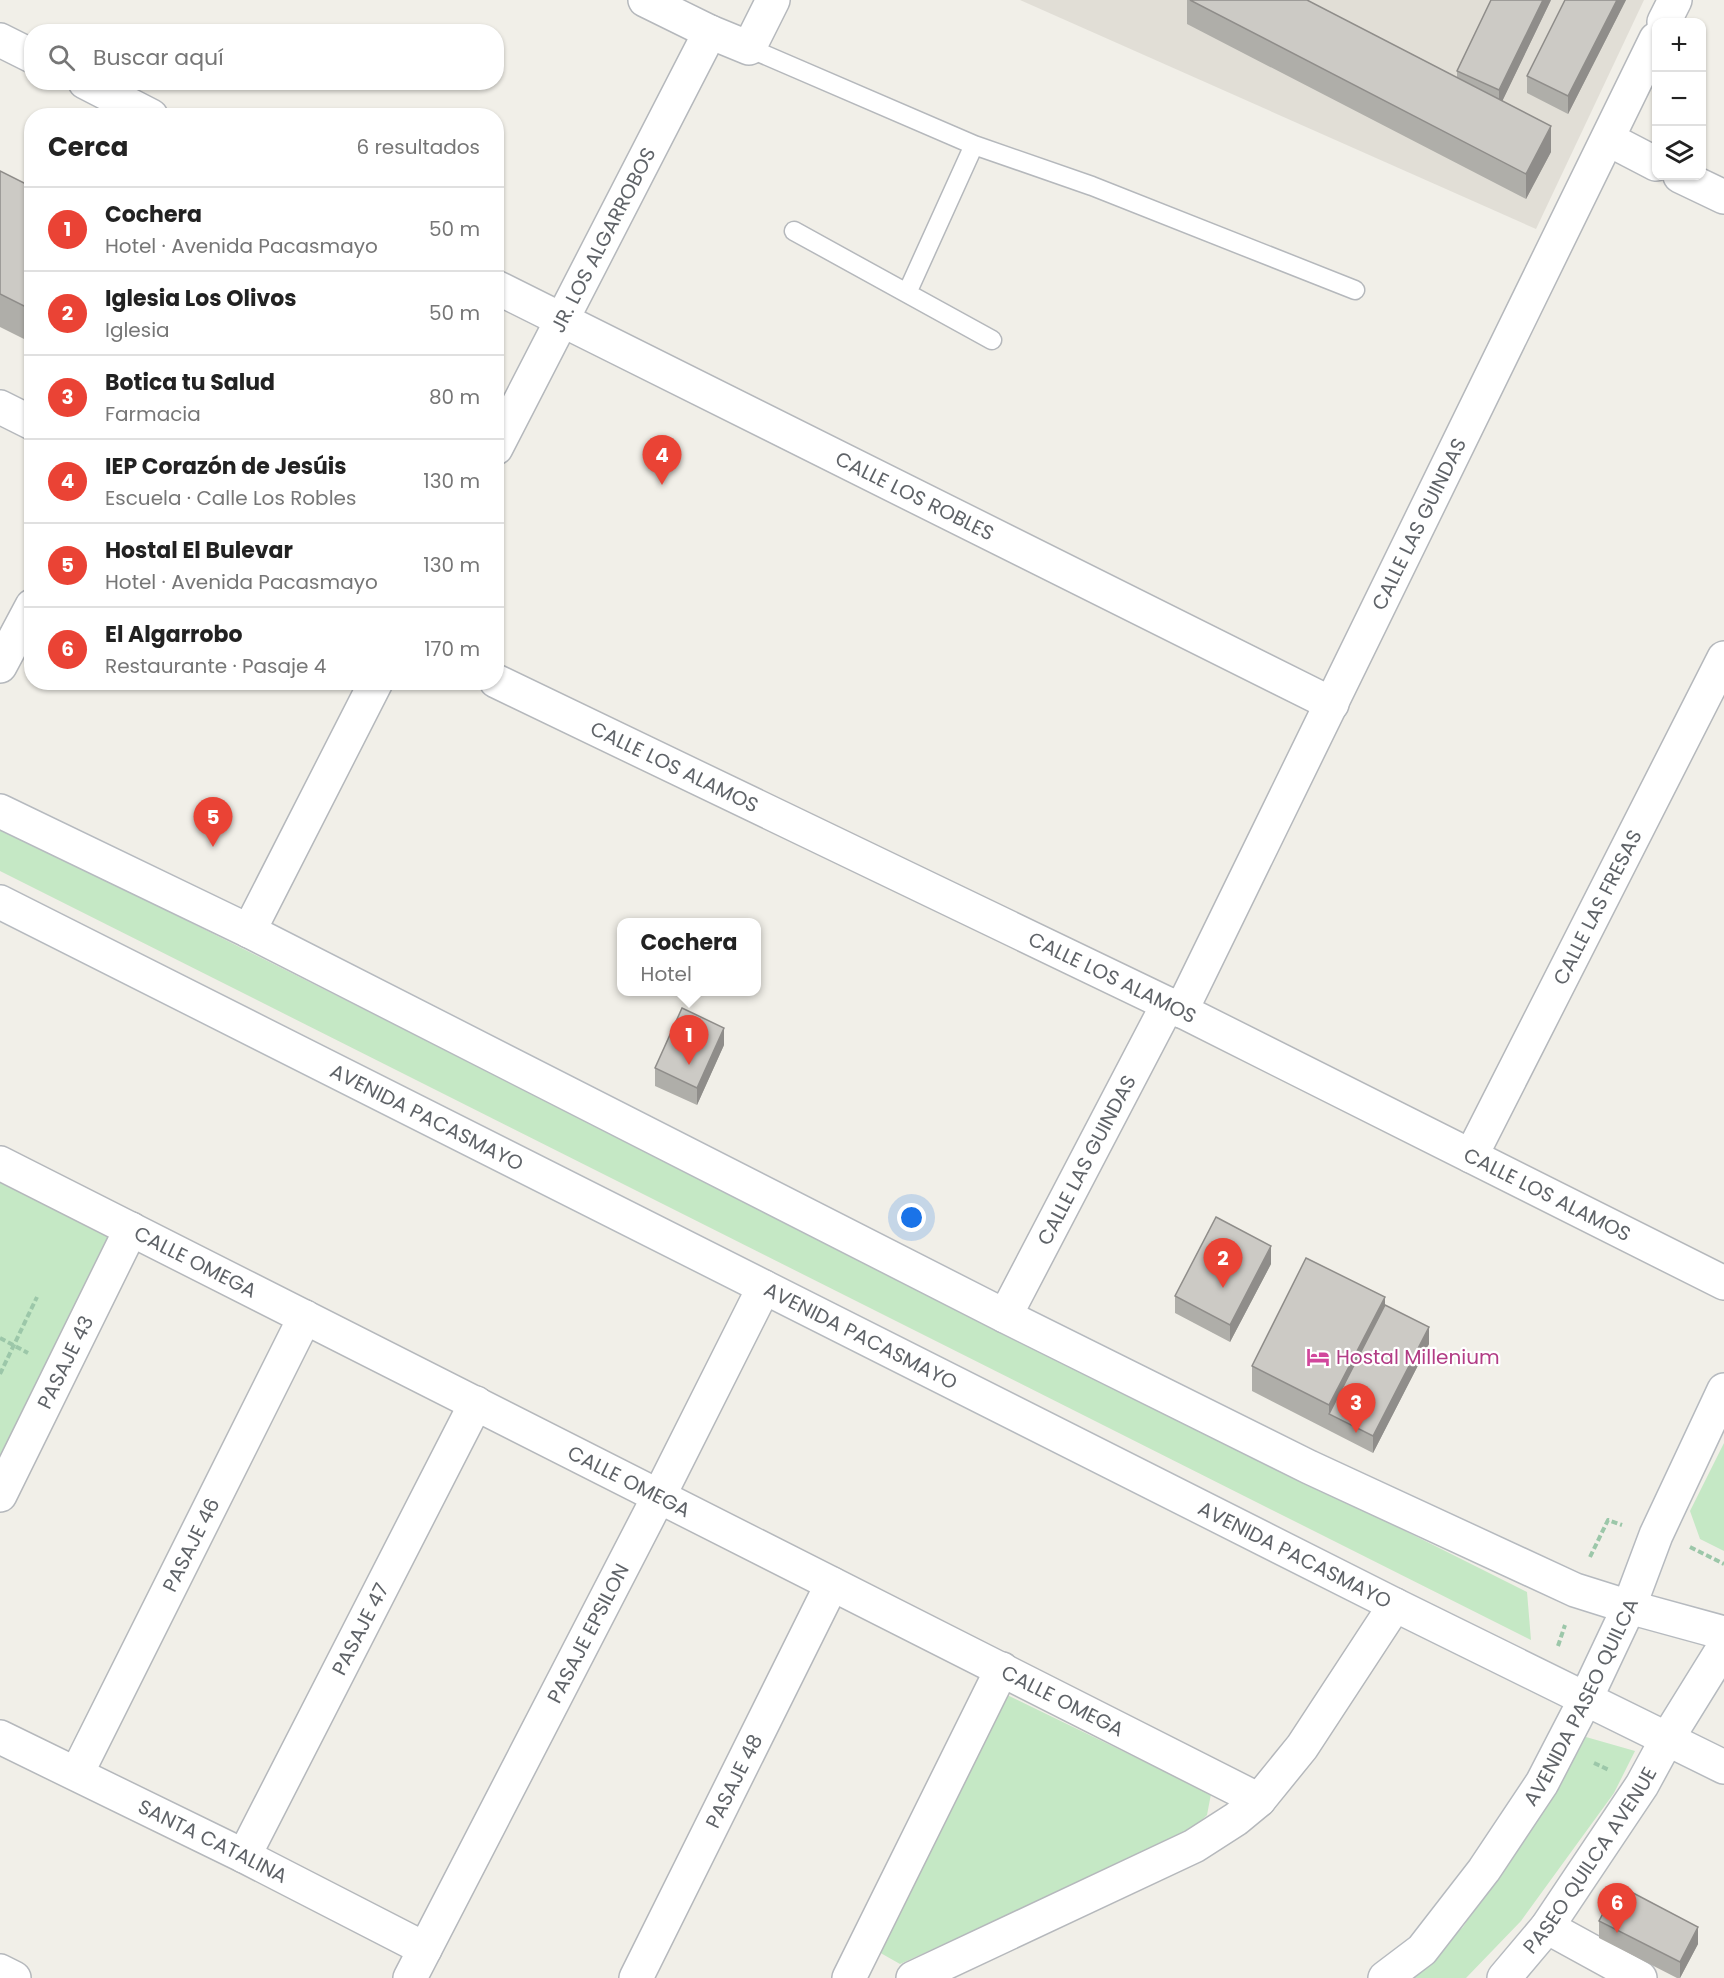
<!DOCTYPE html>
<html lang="es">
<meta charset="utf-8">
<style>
body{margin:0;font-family:Poppins,sans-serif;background:#f2f2f2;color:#222}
.controls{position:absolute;right:18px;top:18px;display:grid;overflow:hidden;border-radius:12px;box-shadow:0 2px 4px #0004}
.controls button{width:54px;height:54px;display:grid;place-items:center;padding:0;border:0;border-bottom:2px solid #e0e0e0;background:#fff;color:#222;font:30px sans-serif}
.you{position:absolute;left:912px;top:1218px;width:21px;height:21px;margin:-15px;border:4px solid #fff;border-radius:50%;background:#1a73e8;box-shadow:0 0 0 9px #1a73e833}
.badge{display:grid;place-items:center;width:39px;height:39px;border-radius:50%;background:#ea4335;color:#fff;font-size:20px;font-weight:700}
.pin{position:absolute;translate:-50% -50px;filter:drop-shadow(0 2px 3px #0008)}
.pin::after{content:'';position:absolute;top:32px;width:21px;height:18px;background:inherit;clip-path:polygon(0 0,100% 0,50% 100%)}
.popup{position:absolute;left:617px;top:918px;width:144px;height:78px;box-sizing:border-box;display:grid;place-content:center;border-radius:12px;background:#fff;filter:drop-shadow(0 2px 4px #0005);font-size:20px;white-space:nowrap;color:#767676}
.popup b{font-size:22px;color:#222}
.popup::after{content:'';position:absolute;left:50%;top:100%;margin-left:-12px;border:12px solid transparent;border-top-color:#fff}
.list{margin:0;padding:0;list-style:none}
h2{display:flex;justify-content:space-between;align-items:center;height:78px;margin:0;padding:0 24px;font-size:26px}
h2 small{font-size:20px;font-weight:400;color:#767676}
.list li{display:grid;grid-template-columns:39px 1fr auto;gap:18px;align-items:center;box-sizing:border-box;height:84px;padding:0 24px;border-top:2px solid #e0e0e0}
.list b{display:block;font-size:22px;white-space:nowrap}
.list p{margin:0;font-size:20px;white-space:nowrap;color:#767676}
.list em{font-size:20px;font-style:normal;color:#767676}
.icon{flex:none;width:33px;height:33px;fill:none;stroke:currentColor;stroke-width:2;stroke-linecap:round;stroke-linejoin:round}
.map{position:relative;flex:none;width:1724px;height:1978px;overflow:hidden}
.search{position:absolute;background:#fff;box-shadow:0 2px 4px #0004;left:24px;top:24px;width:480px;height:66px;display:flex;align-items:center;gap:15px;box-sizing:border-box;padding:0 21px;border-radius:24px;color:#767676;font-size:22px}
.panel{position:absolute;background:#fff;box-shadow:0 2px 4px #0004;left:24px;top:108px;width:480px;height:582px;border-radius:24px}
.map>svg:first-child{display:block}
.education{fill:#e1ded6}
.green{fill:#c5e8c5}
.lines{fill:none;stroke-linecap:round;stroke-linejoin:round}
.lane-casing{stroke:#b5b8bc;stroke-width:21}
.street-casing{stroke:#b5b8bc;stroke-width:36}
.secondary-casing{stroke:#b6babf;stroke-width:36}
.path{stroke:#9cc7a9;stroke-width:4;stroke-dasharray:6 3;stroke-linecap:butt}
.lane{stroke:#fff;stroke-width:18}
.street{stroke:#fff;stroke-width:33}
.secondary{stroke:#fff;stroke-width:33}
.wall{fill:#afaea9}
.shaded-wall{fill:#8f8d8a}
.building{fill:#cccac5;stroke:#8f8d8a;stroke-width:1.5}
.labels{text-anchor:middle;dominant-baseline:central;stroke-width:4.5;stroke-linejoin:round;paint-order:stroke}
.street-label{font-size:20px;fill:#5f6368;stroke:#fff}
.hotel-label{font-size:20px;fill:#b23c85;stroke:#fff;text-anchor:start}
</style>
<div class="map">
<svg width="1724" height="1978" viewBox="0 0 1724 1978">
<rect width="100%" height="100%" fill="#f1efe8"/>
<path class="education" d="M1020,0H1644L1536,229Z"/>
<path class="green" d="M0,827L1527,1592L1531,1640L0,871Z
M0,1181L117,1239L0,1483Z
M1724,1443V1551L1700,1539L1690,1511Z
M1005,1694L1211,1794L1207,1815L1187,1835L900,1964L877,1951Z
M1586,1737L1635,1751L1614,1793L1521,1921L1466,1978H1408L1463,1927Z"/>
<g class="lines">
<g class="lane-casing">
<path id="lane" d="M749,48L974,145L1092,186L1355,290
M794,231L992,340
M907,293L974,145"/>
</g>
<g class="street-casing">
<g id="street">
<path d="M645,0L710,32L749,48L773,0"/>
<path d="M1664,22L1675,0"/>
<path d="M0,40L32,56"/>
<path d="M85,82L151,116"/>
<path d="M1608,139L1656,164"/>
<path d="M1680,176L1724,197"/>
<path id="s1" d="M496,287L1332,704"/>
<path d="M0,407L32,423"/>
<path id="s2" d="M496,448L710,32"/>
<path d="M0,666L32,606"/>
<path id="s3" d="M496,681L1168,1004L1724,1283"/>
<path d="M249,931L376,682"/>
<path id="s4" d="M1181,1011L1656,39"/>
<path id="s5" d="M1471,1156L1724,658"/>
<path id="s6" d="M0,1163L1259,1800"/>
<path id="s7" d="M1005,1316L1168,1004"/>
<path id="s8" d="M0,1495L131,1229"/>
<path id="s9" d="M0,1737L244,1856L425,1949"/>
<path id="s10" d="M77,1773L305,1317"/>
<path id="s11" d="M244,1856L476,1403"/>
<path d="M1547,1927L1640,1978"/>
<path d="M0,1971L14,1978"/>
<path id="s12" d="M410,1978L659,1496L764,1287"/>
<path id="s13" d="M636,1978L832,1584"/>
<path d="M849,1978L1002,1669"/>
<path d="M913,1978L1194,1846L1236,1819L1259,1800L1302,1747L1395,1605"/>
</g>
</g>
<g class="secondary-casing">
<g id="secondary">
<path d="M0,811L249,931L1005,1316L1309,1467L1575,1590L1629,1607L1724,1633"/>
<path id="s14" d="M0,902L1395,1605L1724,1767"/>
<path id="s15" d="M1385,1978L1422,1950L1484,1870L1542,1783L1586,1698L1629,1607L1656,1535L1724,1390"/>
<path id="s16" d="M1504,1978L1547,1927L1642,1785L1667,1739L1724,1647"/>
</g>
</g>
<path class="path" d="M0,1338L28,1353
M0,1374L37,1297
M1690,1547L1724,1564
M1590,1557L1608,1520L1622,1525
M1558,1646L1565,1625
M1594,1763L1609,1770"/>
<use href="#lane" class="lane"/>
<use href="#street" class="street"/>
<use href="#secondary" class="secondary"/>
</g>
<path class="wall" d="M1187,0H1307L1457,78V71L1551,0L1502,101L1551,152L1526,199L1187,24Z
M1565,0H1626L1568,114L1527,93V76Z
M0,171L32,187V343L0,327Z
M724,1045L697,1105L655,1086V1068Z
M1271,1264L1230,1342L1175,1313V1296Z
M1385,1305L1429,1344L1373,1453L1252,1391V1366Z
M1599,1921L1698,1944L1680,1978H1677L1599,1938Z"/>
<path class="shaded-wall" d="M1543,0H1551L1499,108V90Z
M1617,0H1626L1568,114V96Z
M1551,126V152L1526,199V174Z
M724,1028V1045L697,1105V1088Z
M1271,1246V1264L1230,1342V1325Z
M1385,1297V1322L1329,1414V1405Z
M1429,1327V1344L1373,1453V1436Z
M1698,1927V1944L1680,1978V1962Z"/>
<path class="building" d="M1190,0H1307L1551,126L1526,174Z
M1491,0H1543L1499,90L1457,71Z
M1565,0H1617L1568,96L1527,76Z
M0,171L32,187V310L0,294Z
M682,1008L724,1028L697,1088L655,1068Z
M1216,1217L1271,1246L1230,1325L1175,1296Z
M1306,1258L1385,1297L1329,1405L1252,1366Z
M1385,1305L1429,1327L1373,1436L1329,1414Z
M1618,1885L1698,1927L1680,1962L1599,1921Z"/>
<defs>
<g id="hotel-bare" transform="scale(1.8)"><path d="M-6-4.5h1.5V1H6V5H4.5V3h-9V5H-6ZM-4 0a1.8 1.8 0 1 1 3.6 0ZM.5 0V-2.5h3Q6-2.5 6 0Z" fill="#d1479c" stroke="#fff" stroke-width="2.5" paint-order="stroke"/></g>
</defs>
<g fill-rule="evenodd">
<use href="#hotel-bare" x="1318" y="1357"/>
</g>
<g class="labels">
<g class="street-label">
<text stroke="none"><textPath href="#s2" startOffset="234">JR. LOS ALGARROBOS</textPath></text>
<text stroke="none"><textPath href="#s1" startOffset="468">CALLE LOS ROBLES</textPath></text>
<text stroke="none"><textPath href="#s4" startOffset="542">CALLE LAS GUINDAS</textPath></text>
<text stroke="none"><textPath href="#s3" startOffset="198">CALLE LOS ALAMOS</textPath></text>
<text stroke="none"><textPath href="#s5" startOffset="279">CALLE LAS FRESAS</textPath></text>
<text stroke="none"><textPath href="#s3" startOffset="684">CALLE LOS ALAMOS</textPath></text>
<text stroke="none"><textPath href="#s14" startOffset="478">AVENIDA PACASMAYO</textPath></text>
<text stroke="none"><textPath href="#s7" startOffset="176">CALLE LAS GUINDAS</textPath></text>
<text stroke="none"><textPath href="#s3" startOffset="1170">CALLE LOS ALAMOS</textPath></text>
<text stroke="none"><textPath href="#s6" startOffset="219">CALLE OMEGA</textPath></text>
<text stroke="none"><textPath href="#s14" startOffset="964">AVENIDA PACASMAYO</textPath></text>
<text stroke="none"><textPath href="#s8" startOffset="148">PASAJE 43</textPath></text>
<text stroke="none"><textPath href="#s6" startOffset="705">CALLE OMEGA</textPath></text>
<text stroke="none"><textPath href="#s10" startOffset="255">PASAJE 46</textPath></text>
<text stroke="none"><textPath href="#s14" startOffset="1450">AVENIDA PACASMAYO</textPath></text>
<text stroke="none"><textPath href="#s11" startOffset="255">PASAJE 47</textPath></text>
<text stroke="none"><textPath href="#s12" startOffset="388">PASAJE EPSILON</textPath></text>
<text stroke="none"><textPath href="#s15" startOffset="342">AVENIDA PASEO QUILCA</textPath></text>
<text stroke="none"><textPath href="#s6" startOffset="1191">CALLE OMEGA</textPath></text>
<text stroke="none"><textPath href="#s13" startOffset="220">PASAJE 48</textPath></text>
<text stroke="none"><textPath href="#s9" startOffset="237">SANTA CATALINA</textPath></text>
<text stroke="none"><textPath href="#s16" startOffset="146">PASEO QUILCA AVENUE</textPath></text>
</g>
<g class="hotel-label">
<text x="1336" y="1357">Hostal Millenium</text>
</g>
</g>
</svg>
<div class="controls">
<button>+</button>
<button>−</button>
<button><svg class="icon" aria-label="layers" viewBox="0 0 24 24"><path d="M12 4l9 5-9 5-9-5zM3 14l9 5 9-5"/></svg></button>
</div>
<div class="you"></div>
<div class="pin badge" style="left:689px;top:1065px">1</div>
<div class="popup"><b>Cochera</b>Hotel</div>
<div class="pin badge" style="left:1223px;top:1288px">2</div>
<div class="pin badge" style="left:1356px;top:1433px">3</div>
<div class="pin badge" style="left:662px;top:485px">4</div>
<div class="pin badge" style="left:213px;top:847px">5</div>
<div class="pin badge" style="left:1617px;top:1933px">6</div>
<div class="search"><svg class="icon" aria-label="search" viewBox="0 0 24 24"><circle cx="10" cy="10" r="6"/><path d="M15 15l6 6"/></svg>Buscar aquí</div>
<section class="panel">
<h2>Cerca<small>6 resultados</small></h2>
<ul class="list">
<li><span class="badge">1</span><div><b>Cochera</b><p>Hotel · Avenida Pacasmayo</p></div><em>50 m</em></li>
<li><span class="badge">2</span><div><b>Iglesia Los Olivos</b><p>Iglesia</p></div><em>50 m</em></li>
<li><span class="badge">3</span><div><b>Botica tu Salud</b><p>Farmacia</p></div><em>80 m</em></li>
<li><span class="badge">4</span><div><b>IEP Corazón de Jesúis</b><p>Escuela · Calle Los Robles</p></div><em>130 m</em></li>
<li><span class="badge">5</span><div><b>Hostal El Bulevar</b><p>Hotel · Avenida Pacasmayo</p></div><em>130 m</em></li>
<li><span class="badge">6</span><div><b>El Algarrobo</b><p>Restaurante · Pasaje 4</p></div><em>170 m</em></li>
</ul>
</section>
</div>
